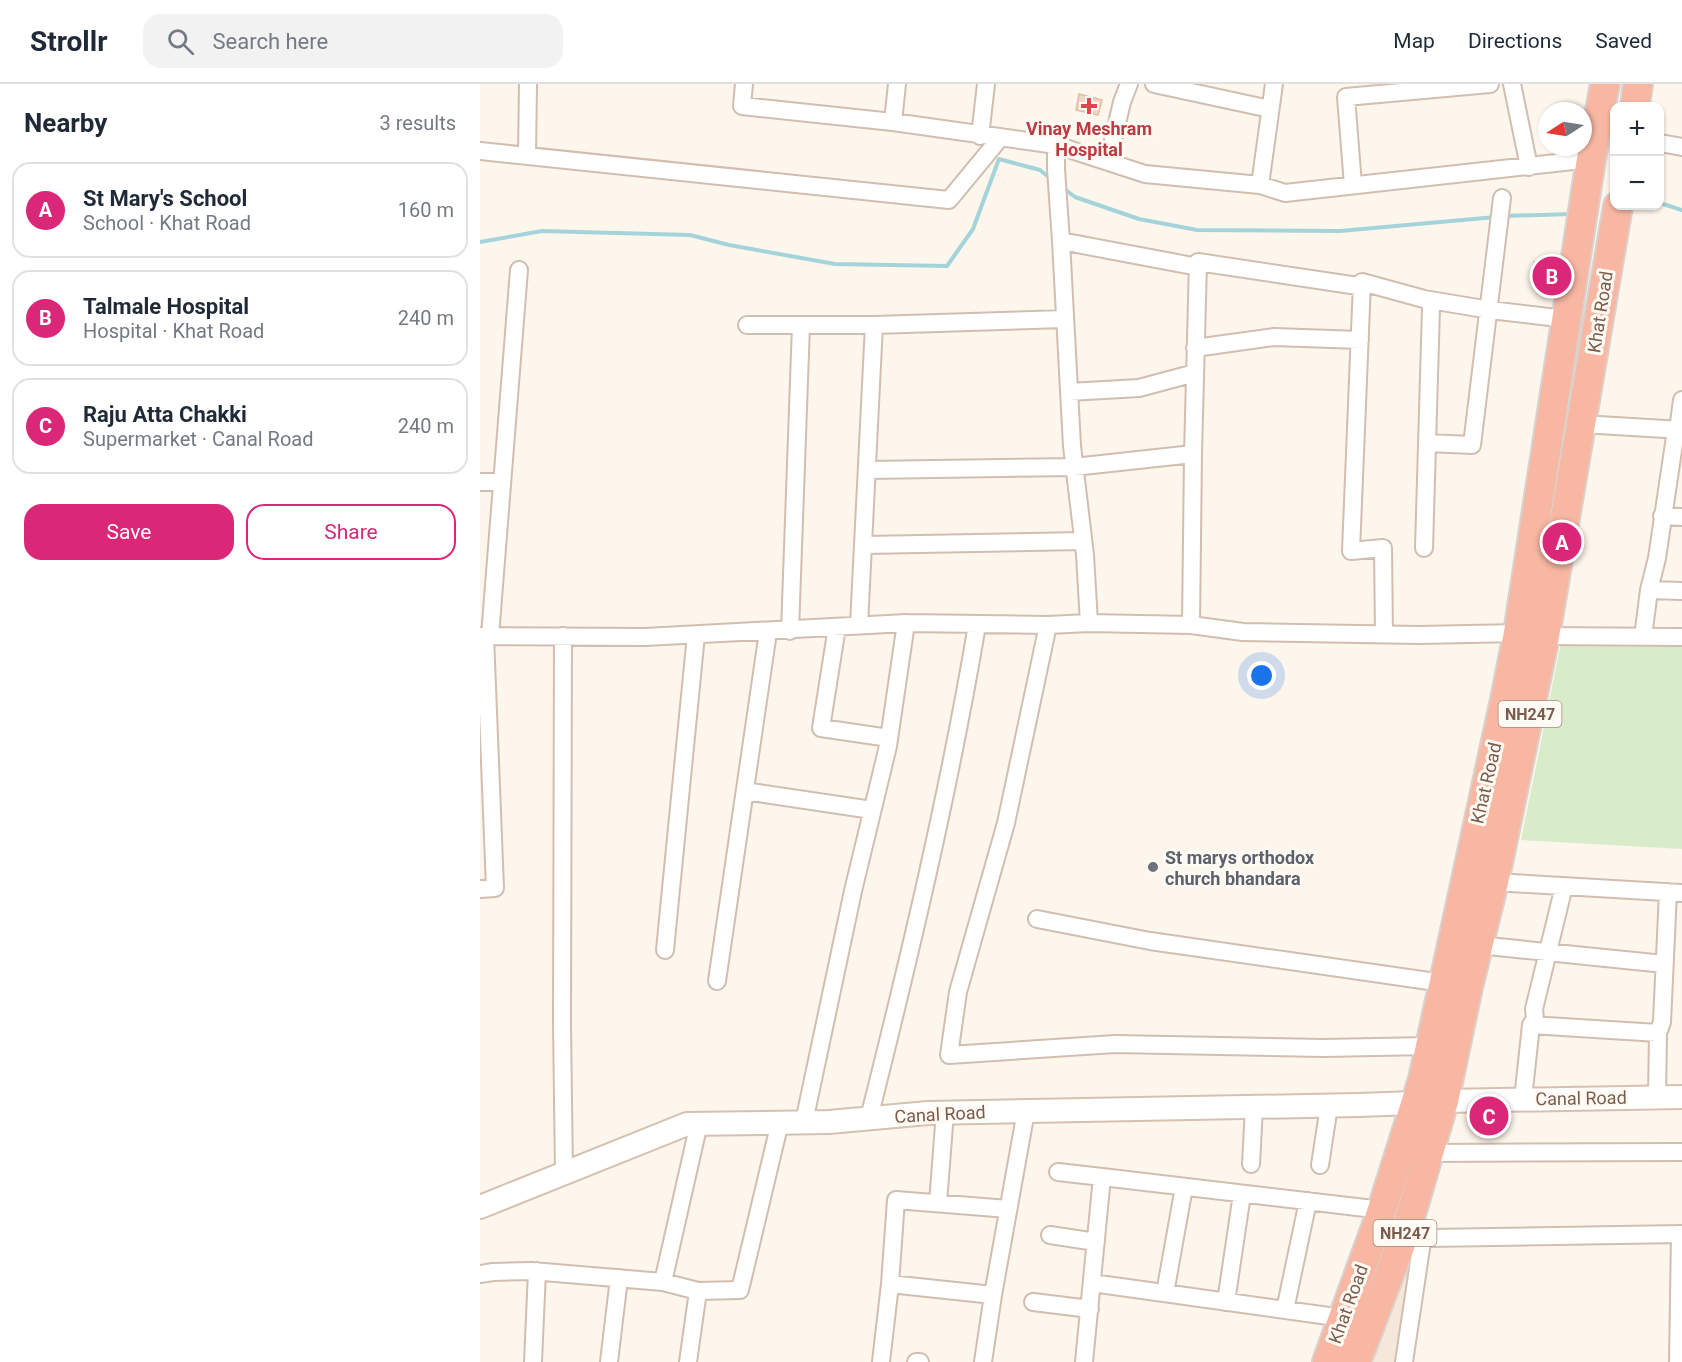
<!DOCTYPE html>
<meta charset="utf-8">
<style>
body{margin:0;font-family:Roboto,sans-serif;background:#f2f2f3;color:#1f2937}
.controls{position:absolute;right:18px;top:18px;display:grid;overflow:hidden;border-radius:12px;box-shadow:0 2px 4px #0004}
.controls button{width:54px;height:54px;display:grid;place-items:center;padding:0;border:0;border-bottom:2px solid #e0e1e3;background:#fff;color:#1f2937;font:30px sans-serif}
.compass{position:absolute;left:1058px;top:18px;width:54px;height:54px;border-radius:50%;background:#fff;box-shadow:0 2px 4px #0004;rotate:258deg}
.you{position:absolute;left:782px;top:592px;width:21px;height:21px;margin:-15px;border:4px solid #fff;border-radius:50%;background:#1a73e8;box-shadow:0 0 0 9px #1a73e833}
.badge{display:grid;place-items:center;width:39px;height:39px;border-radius:50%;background:#db2777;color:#fff;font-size:20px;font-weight:700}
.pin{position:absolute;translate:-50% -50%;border:3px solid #fff;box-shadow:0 2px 6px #0006}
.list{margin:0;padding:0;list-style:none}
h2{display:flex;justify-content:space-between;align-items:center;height:78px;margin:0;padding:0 24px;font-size:26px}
h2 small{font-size:20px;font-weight:400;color:#747a83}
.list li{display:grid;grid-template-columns:39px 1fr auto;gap:18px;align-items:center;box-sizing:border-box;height:96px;margin:0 12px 12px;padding:0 12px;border:2px solid #e0e1e3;border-radius:18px}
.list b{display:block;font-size:22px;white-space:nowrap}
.list p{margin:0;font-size:20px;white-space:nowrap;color:#747a83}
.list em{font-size:20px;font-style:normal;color:#747a83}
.actions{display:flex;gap:12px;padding:18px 24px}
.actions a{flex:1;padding:14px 0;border:2px solid #db2777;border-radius:18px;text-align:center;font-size:21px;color:#db2777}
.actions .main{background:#db2777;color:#fff}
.icon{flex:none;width:33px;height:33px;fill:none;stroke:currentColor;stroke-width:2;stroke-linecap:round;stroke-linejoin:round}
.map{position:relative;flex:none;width:1202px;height:1278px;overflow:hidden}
header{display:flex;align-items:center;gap:36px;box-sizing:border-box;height:84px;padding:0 30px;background:#fff;border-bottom:2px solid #e0e1e3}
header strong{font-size:28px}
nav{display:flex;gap:33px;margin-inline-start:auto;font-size:21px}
.search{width:420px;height:54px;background:#f2f2f3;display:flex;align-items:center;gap:15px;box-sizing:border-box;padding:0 21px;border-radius:18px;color:#747a83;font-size:22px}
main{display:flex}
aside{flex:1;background:#fff}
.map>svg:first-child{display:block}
.residential{fill:#f5e8da}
.green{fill:#d8ecc9}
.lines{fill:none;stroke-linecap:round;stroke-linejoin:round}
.stream{stroke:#a5d3da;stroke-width:4}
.building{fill:#f3d5c3;stroke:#e6bba3;stroke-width:1.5}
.street-casing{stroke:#d1beb0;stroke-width:20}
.secondary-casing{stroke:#d6c0b0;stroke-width:26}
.highway-casing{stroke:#dad1cd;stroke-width:32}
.street{stroke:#fff;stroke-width:16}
.secondary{stroke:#fff;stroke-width:22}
.highway{stroke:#f7b7a3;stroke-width:28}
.health-dot{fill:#e0444e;stroke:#fffaf3;stroke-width:2}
.worship-dot{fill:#6b7280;stroke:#fffaf3;stroke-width:2}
.labels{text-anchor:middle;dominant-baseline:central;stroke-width:6;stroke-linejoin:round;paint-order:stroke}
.shield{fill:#fffaf3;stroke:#a28b7f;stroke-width:1.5}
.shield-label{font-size:16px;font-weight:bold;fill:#7a5c4d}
.health-label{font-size:18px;font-weight:bold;fill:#be3a42;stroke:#fffaf3}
.street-label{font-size:18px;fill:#7a5c4d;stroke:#fffaf3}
.worship-label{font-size:18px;font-weight:bold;fill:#5b616d;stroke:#fffaf3;text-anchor:start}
</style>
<header>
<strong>Strollr</strong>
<div class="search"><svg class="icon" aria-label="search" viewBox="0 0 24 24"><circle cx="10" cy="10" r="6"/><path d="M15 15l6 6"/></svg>Search here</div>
<nav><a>Map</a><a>Directions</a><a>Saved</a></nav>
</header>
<main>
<aside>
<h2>Nearby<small>3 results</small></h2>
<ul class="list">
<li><span class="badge">A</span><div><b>St Mary's School</b><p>School · Khat Road</p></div><em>160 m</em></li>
<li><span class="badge">B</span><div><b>Talmale Hospital</b><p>Hospital · Khat Road</p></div><em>240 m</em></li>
<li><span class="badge">C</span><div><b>Raju Atta Chakki</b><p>Supermarket · Canal Road</p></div><em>240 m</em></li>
</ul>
<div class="actions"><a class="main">Save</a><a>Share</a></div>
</aside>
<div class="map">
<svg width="1202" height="1278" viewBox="0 0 1202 1278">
<rect width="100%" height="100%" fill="#fdf6ec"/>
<path class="residential" d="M931,1154L918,1278H884Z"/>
<path class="green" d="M1202,557V765L1041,756L1081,559Z"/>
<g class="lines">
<path class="stream" d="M582,103L595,113L659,135L717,146L860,147L1016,133
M1180,119L1202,126
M1023,132L1091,130
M0,158L62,147L210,151L249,161L355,180L467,182L493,145L519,75L560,86L571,95"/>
</g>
<path class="building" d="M599,10L622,16L618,31L596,26Z
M1054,178L1086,184L1083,203L1051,197Z"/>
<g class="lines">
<g class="street-casing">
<path id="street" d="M264,0L262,22L413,38L576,61L665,90L780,101
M674,0L790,25
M794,0L780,101L805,109L1111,75
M1032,0L1049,83
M413,38L417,0
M500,52L506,0
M1180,59L1202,63
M576,61V85L581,157
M0,67L469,116L521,53
M47,72L48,0
M628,78L642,18L649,0
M873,101L866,13L1010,0
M267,241H394L585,235
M715,264L794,253L880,256
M589,308L659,304L715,289
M1102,340L1202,346
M1196,346L1177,474L1169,506L1202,507
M1198,346L1202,316
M948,359L992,361L1022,114
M387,386L594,383L713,370
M0,398H22
M1182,432L1202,433
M384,461L603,457
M944,464L951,224L953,217
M609,539L605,471L592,362L581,157L718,183
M379,541L394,241
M568,541L526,739L478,908L469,971L635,960L843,964L949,962
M711,541L713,370L718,178L878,202L882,198
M357,543L341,644L409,654
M310,547L321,241
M904,550L903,464L871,467L882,198L944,215L1010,226L1086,235
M0,552L165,553L426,539L568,541L609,539L711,541L763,548L939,551L1038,549
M10,552L39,186
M83,552L82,940L84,1089
M1065,552L1202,553
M1163,553L1169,506
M265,707L392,726
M1014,798L1202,809
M0,805L15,804L5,552
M557,835L670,857L963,899
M998,861L1184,880
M185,866L216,551
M237,897L288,548
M1051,941L1178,949
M1177,1014L1178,949L1182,938L1188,808
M1043,1015L1051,941L1055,935L1054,925L1084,802
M389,1034C430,871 469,707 497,541
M324,1038L373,807L408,662L426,539
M948,1069L1202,1068
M771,1080L774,1023
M840,1081L849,1022
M578,1088L622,1093
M458,1119L465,1028
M927,1144L949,1154L1202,1150
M570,1151L616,1158
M0,1190L13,1188L52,1187L183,1198L219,1039
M183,1198L218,1207L260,1206L300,1038
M612,1199L863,1234
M410,1200L416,1116L528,1125
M685,1209L704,1103
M553,1218L610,1225
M746,1218L762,1110
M805,1226L828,1117
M53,1278L57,1187
M129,1278L139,1194
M208,1278L218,1207
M401,1278L410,1200L513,1211
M436,1278H440
M503,1278L513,1211L546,1027
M604,1278L622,1093L902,1126
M924,1278L943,1151
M1198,1278L1200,1150"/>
</g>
<g class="secondary-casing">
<path id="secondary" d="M964,1017L1202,1013
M0,1123L207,1040L349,1038L448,1029L878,1021L935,1019"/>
</g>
<g class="highway-casing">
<path id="highway" d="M1155,22L1158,0
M847,1278L899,1135L943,995L1026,611L1038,549L1111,75L1125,0
M876,1278L927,1144L964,1017L988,903L1014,798L1065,552L1138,122"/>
</g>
<use href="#street" class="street"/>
<use href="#secondary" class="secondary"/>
<use href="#highway" class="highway"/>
</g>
<path class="health-dot" d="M606 13h6v6h6v6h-6v6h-6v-6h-6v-6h6z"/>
<circle class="worship-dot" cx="673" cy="783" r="6"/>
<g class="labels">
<g class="shield">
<rect x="1018.5" y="617" width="63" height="26" rx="4.5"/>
<rect x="893.5" y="1136" width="63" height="26" rx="4.5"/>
</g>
<g class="shield-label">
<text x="1050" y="630">NH247</text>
<text x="925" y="1149">NH247</text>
</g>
<g class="health-label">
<text x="609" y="44">Vinay Meshram<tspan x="609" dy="21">Hospital</tspan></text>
</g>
<g class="street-label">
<text transform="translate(1120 228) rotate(-81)">Khat Road</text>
<text transform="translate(1006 699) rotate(-77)">Khat Road</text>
<text transform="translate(1101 1014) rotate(-1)">Canal Road</text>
<text transform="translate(460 1030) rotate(-3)">Canal Road</text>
<text transform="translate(868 1220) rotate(-70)">Khat Road</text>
</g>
<g class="worship-label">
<text x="685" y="773">St marys orthodox<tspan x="685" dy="21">church bhandara</tspan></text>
</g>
</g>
</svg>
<div class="controls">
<button>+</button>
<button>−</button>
</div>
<svg class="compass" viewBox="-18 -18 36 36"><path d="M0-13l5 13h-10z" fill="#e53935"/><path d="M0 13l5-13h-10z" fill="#747a83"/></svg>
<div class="you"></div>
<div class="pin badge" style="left:1082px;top:458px">A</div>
<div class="pin badge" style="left:1072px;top:192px">B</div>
<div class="pin badge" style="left:1009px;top:1032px">C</div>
</div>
</main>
